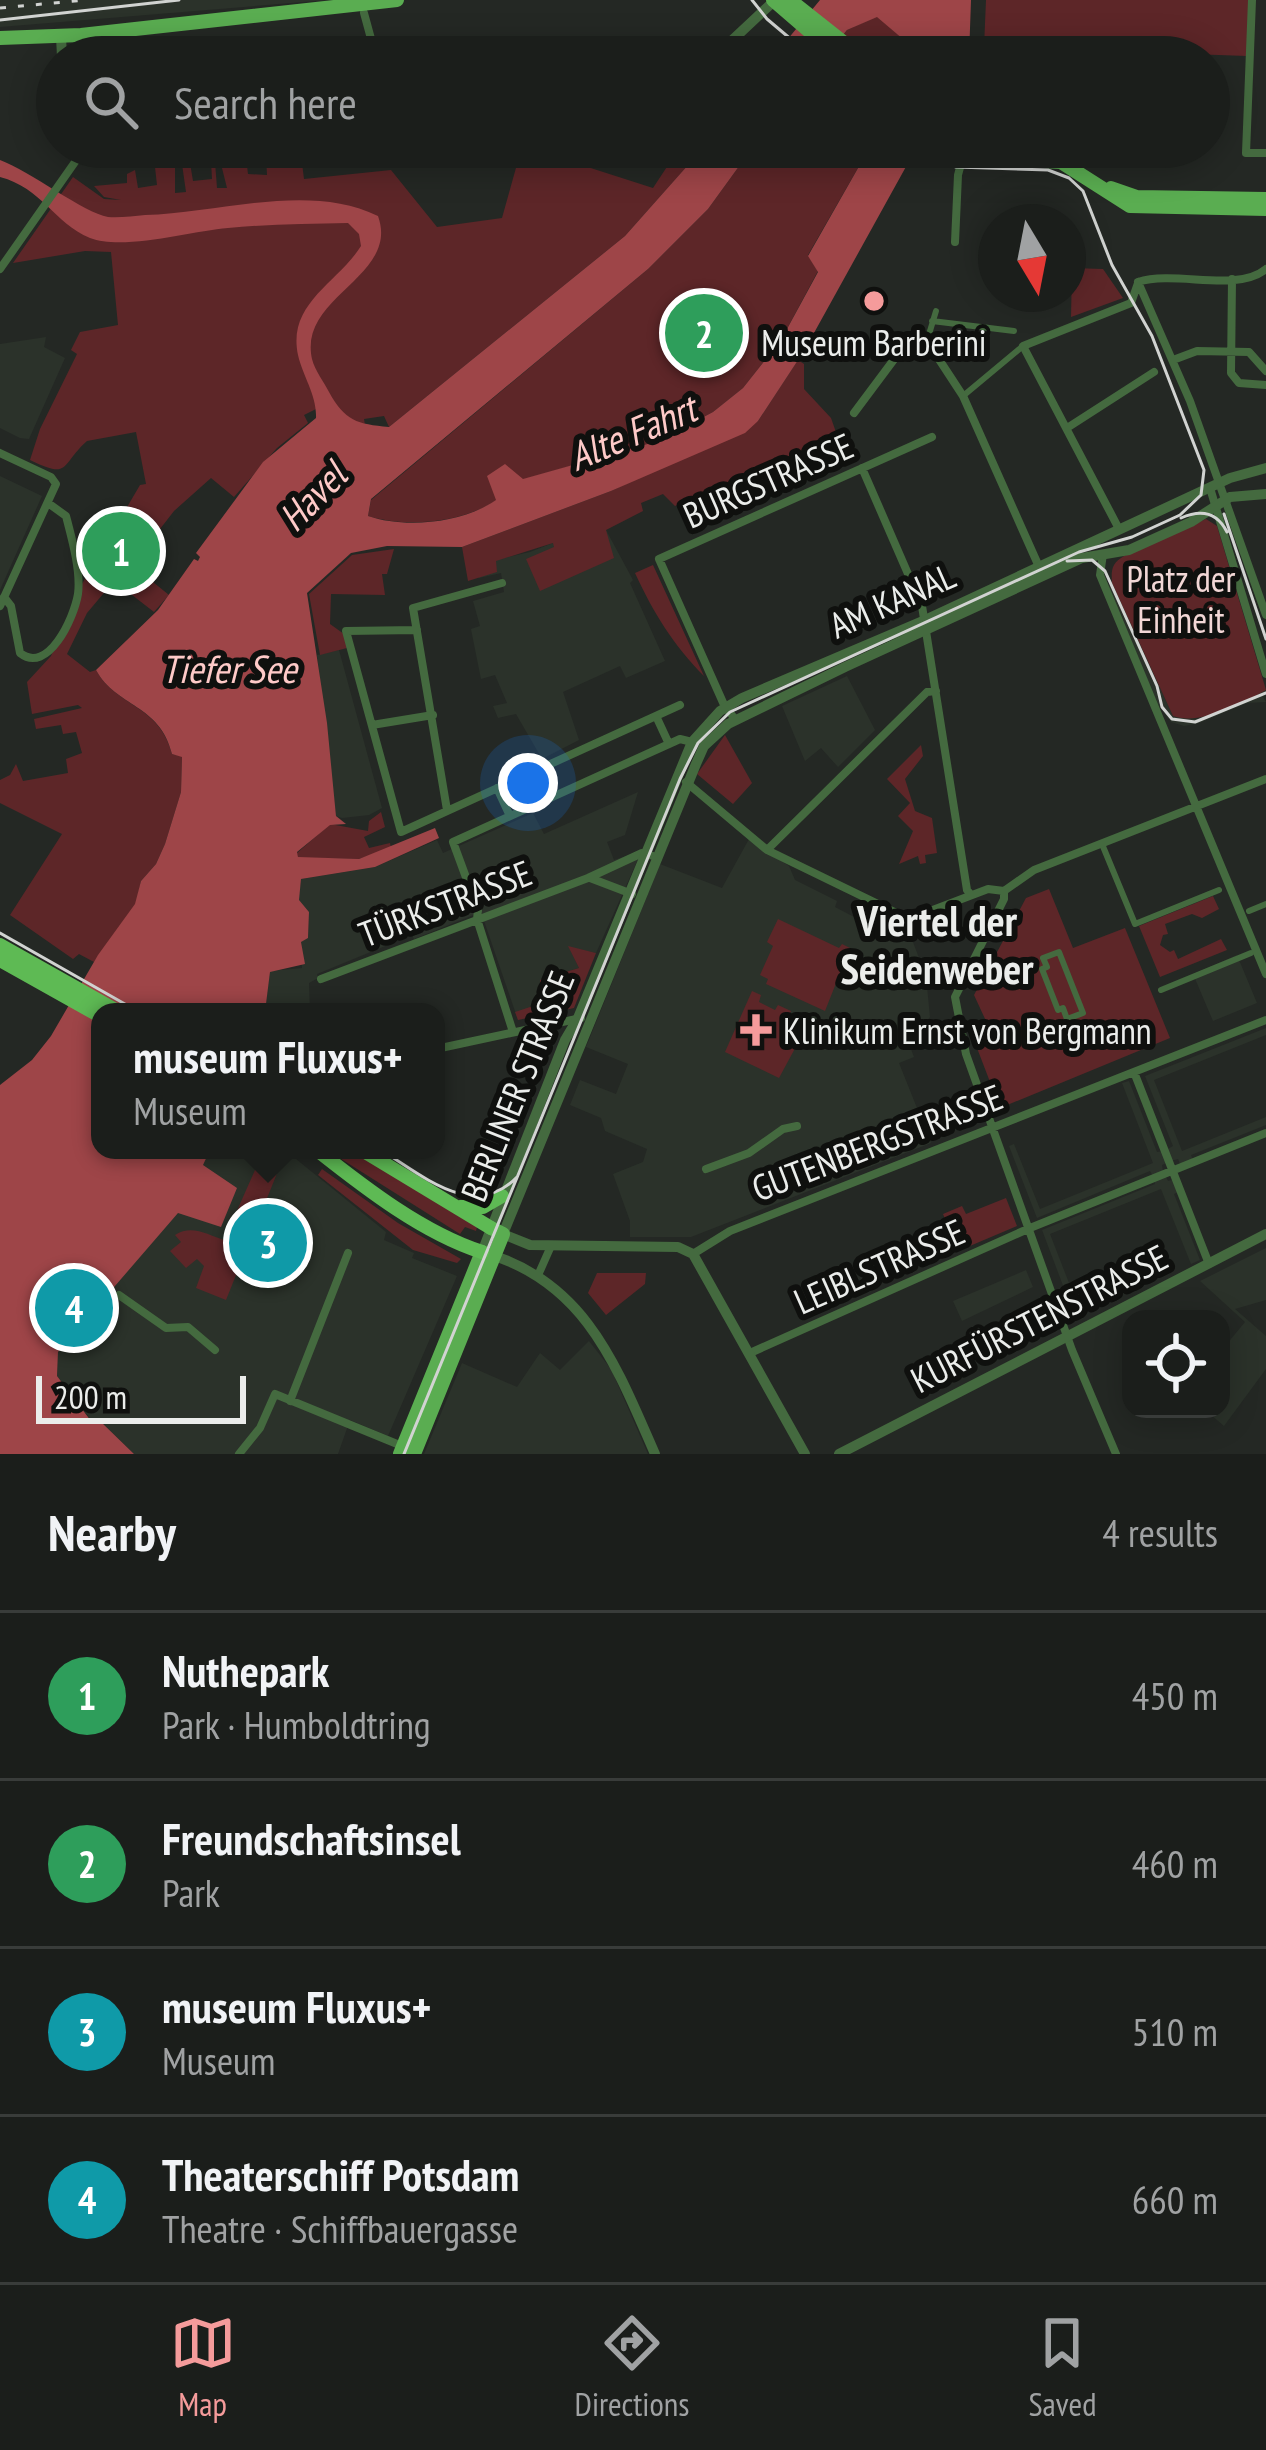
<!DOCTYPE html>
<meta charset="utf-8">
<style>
body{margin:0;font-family:"PT Sans Narrow",sans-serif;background:#242724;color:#f1f3f6}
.controls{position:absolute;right:36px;bottom:36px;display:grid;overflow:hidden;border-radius:24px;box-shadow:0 6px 30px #0003}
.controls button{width:108px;height:108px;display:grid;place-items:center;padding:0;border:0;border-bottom:3px solid #393c3a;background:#1b1e1b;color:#f1f3f6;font:60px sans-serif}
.compass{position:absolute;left:978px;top:204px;width:108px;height:108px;border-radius:50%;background:#1b1e1b;box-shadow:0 6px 30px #0003;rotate:170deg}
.scale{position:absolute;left:36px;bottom:30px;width:210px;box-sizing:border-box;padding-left:12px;border:6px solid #ebedeb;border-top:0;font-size:33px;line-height:42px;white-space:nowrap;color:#ebedeb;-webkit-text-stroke:9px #0f100e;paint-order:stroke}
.you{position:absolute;left:528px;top:783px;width:42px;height:42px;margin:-30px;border:9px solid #fff;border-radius:50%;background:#1a73e8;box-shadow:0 0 0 18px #1a73e833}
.badge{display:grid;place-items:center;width:78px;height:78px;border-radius:50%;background:#f59b9b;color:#fff;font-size:39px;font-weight:700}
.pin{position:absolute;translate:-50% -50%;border:6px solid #fff;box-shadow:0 3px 12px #0006}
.popup{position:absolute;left:91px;top:1003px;width:354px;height:156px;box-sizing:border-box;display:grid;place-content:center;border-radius:24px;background:#1b1e1b;filter:drop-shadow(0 3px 9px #0005);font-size:39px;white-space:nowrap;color:#a0a2a3}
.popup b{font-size:45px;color:#f1f3f6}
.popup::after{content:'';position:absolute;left:50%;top:100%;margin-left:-24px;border:24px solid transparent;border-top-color:#1b1e1b}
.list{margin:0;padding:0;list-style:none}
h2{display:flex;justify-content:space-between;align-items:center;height:156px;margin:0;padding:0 48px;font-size:51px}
h2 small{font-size:39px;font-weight:400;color:#a0a2a3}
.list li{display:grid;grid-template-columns:78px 1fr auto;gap:36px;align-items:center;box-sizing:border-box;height:168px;padding:0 48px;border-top:3px solid #393c3a}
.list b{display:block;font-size:45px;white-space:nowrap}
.list p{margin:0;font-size:39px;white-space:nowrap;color:#a0a2a3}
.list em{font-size:39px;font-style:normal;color:#a0a2a3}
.icon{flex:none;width:66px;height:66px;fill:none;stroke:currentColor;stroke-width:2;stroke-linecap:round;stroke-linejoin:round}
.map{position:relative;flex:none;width:1266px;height:1454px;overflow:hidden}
.search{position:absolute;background:#1b1e1b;box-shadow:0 6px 30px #0003;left:36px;right:36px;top:36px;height:132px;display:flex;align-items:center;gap:30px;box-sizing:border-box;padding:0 42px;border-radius:66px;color:#a0a2a3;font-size:45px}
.sheet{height:828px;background:#1b1e1b}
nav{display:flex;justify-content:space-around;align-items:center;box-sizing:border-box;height:168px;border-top:3px solid #393c3a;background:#1b1e1b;font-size:33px;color:#a0a2a3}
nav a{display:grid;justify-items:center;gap:6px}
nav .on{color:#f59b9b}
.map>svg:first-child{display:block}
.built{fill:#2b322a}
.green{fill:#5d2628}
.water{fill:#9e4548}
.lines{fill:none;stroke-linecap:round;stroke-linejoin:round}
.pedestrian{stroke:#446a3f;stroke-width:6}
.minor{stroke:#446a3f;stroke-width:8}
.tertiary{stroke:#446a3f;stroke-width:10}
.primary{stroke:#5aad51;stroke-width:14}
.trunk{stroke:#5eba54;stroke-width:14}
.tram{stroke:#d1d3d1;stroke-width:3}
.rail{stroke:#d1d3d1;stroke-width:3;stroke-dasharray:6 12;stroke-linecap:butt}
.poi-dot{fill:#f59b9b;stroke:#0f100e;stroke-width:4.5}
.labels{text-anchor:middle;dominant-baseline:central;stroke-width:12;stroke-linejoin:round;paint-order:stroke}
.poi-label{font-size:36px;fill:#ebedeb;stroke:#0f100e}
.street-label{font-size:36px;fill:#ebedeb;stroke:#0f100e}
.park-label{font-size:36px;fill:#f2d7d6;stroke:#0f100e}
.water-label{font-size:39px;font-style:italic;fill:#fecac8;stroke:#0f100e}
.quarter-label{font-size:42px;font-weight:bold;fill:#ebedeb;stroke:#0f100e}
</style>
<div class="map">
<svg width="1266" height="1454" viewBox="0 0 1266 1454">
<rect width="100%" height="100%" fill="#242824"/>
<path class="built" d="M0,0H328L0,27Z
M46,337L44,347L65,358L29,439L20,438L0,428V344Z
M0,476L42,496L0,590Z
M606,530L633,580L630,583L665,661L626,678L620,666L563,692L579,740L542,759L516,714L498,718L493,706L507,703L495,675L481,679L471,629L480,626L473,601L504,592L501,573L479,578L477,564L530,552L553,543L570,547Z
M1112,583L1173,716L1198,719L1266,690L1263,697L1266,702L1247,703L1199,723L1184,726L1171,722L1159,706L1117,612L1108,586Z
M339,650L382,808L369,815L342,818L336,816L317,655Z
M847,676L875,730L838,767L821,748L805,761L782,706Z
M638,792L625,835L607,842L614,860L641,851L639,857L596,953L569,947L579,968L563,973L572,987L518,1020L481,912L414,939L412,935L317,974L318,978L309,983L310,1012H265L270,971L302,968L301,941L308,938L309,912L298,900L301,879L375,867L437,840L443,853L533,813L544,834Z
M749,839L789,866L795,880L837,901L835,907L856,918L865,902L906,924L926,976L930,1017L909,1044L914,1057L899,1063L931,1143L691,1237H630V1221L613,1174L643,1162L647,1149L605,1131L601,1118L570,1105L580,1080L616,1094L628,1064L586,1047L660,864L722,888Z
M1237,955L1257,1003L1213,1021L1193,974Z
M1266,1028V1035L1154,1080L1182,1151L1266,1117V1125L1191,1155L1193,1161L1181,1166L1178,1159L1171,1161L1166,1150L1173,1146L1145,1076Z
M1129,1081L1157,1152L1164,1151L1168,1162L1162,1165L1163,1172L1153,1176L1150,1171L1037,1218L1009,1146L1014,1144L1040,1209L1153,1163L1122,1083Z
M210,1150H273L296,1159L386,1232L384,1240L414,1253L412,1258L457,1276L388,1436L350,1420L338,1454H134L99,1420L92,1421L57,1376L58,1352L90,1312L178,1212L218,1179L202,1165Z
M1165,1175L1168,1181L1175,1179L1180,1191L1174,1194L1200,1260L1191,1264L1161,1189L1050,1234L1083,1319L1076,1320L1042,1230L1155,1184L1154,1179Z
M1266,1248V1300L1235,1309L1266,1336V1369L1224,1426L1204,1409H1221V1351L1245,1322L1200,1281Z
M1026,1270L1033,1287L962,1321L953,1301Z
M589,1341L611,1369L648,1454H424L462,1363L517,1387L540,1353L560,1370Z"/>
<path class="green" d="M986,0H1249L1247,56L984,47Z
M877,16L924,57H878L862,44L852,57H825L847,30Z
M283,147H313L315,162L302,163L304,179L391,170L437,227L502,218L519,157L530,153L533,147H566V156L572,162L653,188L680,147H704L625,236L389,427L384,416L364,419L365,425L316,418V409L304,415L308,423L277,448L234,497L211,478L174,511L132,565L169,595L154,612L114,581L87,613L67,654L90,672L96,670C116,707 159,704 172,754L182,756L181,792L165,844L156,864L141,881L136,904L94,962L79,954L73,959L10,915L62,834L0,803V780L10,775L16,764L23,781L68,773L66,759L82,753L76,732L63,734L61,725L36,729L34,719L82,708L78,705L32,714L27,682L51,656L79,589L140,485L146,484L136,432L87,441C60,465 71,480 30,460L40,429L77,354L71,350L80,332L118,325L111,252L85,251L13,263L73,177L104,199L121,200L104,197L94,186L127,183V174L135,170L138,188L157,185L155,167L175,165V193L186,192L182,164L190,163L193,181L212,179L211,161L215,162L217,188H227L221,164L246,157L248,174L267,175L266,155L283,153Z
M753,147H870L808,255L818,271L781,340L743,388L713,412L658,441L522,480L505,465L497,500C462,523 407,528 368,516L371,500L648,269L708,209Z
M1072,268L1103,269L1123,298L1071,317Z
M798,360L804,364V389L831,418L837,435L675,506L663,494L641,503L643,511L606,530L614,558L540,591L526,559L554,547L553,543L496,561L497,572L468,581L462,547L611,491L758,421Z
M1206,519L1217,526L1266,690C1244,703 1199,726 1173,716L1112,583C1111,569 1112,563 1124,556Z
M394,549L387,574H382L385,595L331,594L330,624L344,634L347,648L320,655L309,594L352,555Z
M653,565L704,676C673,645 653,612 635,573Z
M725,735L752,783L733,804L697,774Z
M921,745L923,756L905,779L915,811L932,818L937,853L925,855L926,863L920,864L918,856L899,864L913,831L898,816L910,803L887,779Z
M381,812L385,827L364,837L369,848L390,843L391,848L359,859L298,858L297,853L330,824L368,831L369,821Z
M1049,889L1073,948L1125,928L1170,1038L1000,1108L977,1048L986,1021L974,995L1026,898Z
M1213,896L1219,909L1202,918L1192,914L1165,924L1168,934L1163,935L1160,945L1170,952L1174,950L1178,959L1221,939L1227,950L1160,977L1139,926Z
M778,919L839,948L842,944L850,948L825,1011L766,984L768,979L760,975L773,946L767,942Z
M568,946L596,953L574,1008L518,1020L515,1012L542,1003L540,980L554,975L557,980L563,978L562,973L579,968Z
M752,991L761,995L759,1002L775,1010L778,1005L791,1011L788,1018L806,1028L779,1078L725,1052Z
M327,1150H351L477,1227L476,1231L465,1227L460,1234Z
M263,1152L280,1166L226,1300L196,1288L204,1266L197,1259L186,1268L170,1251L181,1242L175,1235C192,1224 208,1235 224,1240Z
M322,1169L398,1223L461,1259L457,1263L413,1250L318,1175Z
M1006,1198L1017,1226L958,1251L943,1214L962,1206L966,1214Z
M597,1273H646L645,1284L606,1315L588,1293Z"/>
<path class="water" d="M820,0H971L969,57H924L877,17L847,30L825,57H773Z
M704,147H753L708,209L648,269L371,499L368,516C406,529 463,523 496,500L487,476L505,464L523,479L658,441L713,412L743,388L781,340L818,272L808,256L870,147H905L913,154L804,351L758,421L745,433L611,491L462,547L387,546L351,553L307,593L327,723L336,816L346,824L330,825L297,852L298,857L359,859L435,828L439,838L375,867L301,879L299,900L309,912L308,938L301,942L305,964L270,972L265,1012H100V1150H210L203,1165L237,1188L221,1227L178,1213L58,1352L57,1376L91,1421L99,1420L134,1454H0V1085L32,1060L51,1036L98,955L135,904L141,881L156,864L165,844L181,792L182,757L172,754C160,704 116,707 96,670L158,610L194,559L198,561L200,557L196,553L263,462L316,418C317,395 303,377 298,355C287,303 338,283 361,246L359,234L348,223C308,224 267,224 228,228C191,231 123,251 90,238C54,223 42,188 0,177V160C30,171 84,213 108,217C119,218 134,216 145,215C219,213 309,182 378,216C400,277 298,296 312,359C315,371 324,382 329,392C345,421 357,424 389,427L625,236Z"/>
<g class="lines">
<path class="pedestrian" d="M932,321L1014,331
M927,341L936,311
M963,396L1023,346
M1102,844L1135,924L1219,890
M1249,911L1266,904
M1059,952L1083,1013L1067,1019L1063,1008L1058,1010L1042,969L1047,967L1043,958Z
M1161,990L1251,953"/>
<path class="minor" d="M1252,0L1246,153H1266
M364,13L376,57
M955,242L958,175L965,149
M0,269L75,162L81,147
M1232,279L1231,373L1239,383L1266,385
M1138,282L1190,401L1266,615
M1138,282C1176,270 1237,293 1266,269
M1173,360L1197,351L1249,352L1266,371
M854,413L910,338L927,341L963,396L1040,569
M1067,428L1154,372
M0,453L51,477L56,484L0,606
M862,468L922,606L967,890L971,895
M1210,488L1266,674
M1119,529L1023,346L1131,303L1138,283
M1103,554L1100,575L1266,974
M4,597L11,606L20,653C48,675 74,618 78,594C81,571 72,539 66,516L48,503
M417,630L346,631L401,832L680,705
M656,716L669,744
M736,720L725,707L659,559L932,437
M372,725L433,715
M686,782L767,850L909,919L988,889L1004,891L1034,870L1266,779
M497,788L510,816
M447,810L413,608L502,583
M767,850L927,692L936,691
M590,878L632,894
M1004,891V899L955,997L966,1054L1072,1350L1116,1454
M321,979L588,878L642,853L657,857
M513,1032L477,919L478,910L453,842L680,739L692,742
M436,1049L581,1018
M1134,1072L1209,1264
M706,1169L749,1153L783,1129L797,1126
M693,1254L730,1231L1266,1020
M539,1273L551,1246
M119,1295L166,1328L188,1327L215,1350
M750,1353L1030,1228L1266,1133
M290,1401L348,1253
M239,1454L260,1428L275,1394L402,1446"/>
<path class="tertiary" d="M61,36L62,57
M675,57L725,47L774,1
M655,1454C616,1365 585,1280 482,1252L565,1040L578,1018L692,742L720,711L742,698L925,620L1230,478L1266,468
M805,1454L693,1254L678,1247L530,1245L503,1234L696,764L704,746L728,724L845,667L1082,558L1129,550L1191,522L1230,497L1266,494
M839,1454L1266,1234"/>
<path class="primary" d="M773,0L839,57
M790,0L862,57
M0,38L81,35L397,0
M951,147L980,157L1061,162L1130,206L1266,209
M1111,188L1137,197L1266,199
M400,1454L482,1252
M414,1454L503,1234L491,1228"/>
<path class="trunk" d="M0,945L119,1012
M0,960L100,1016
M317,1150C365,1188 423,1233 482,1252
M362,1150L491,1228
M460,1207H483L502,1196"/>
<path class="tram" d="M752,0L767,19L812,57
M0,20L179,0
M1224,514L1266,639
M1181,518C1201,509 1217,512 1227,532
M1067,561L1092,560L1105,571L1157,686L1162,707L1172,719L1195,722L1266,693
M0,933L139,1012
M381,1150C422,1175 474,1222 517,1177
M404,1454L680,779L698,743L730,712L1079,552L1132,537L1180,515L1201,495L1204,470L1152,336L1112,265L1083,191L1069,178L1048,170L956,167L941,162L921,147"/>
<path class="rail" d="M0,8L86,0"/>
</g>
<g class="poi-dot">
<circle cx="874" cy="301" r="12"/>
<path d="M750 1012h12v12h12v12h-12v12h-12v-12h-12v-12h12z"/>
</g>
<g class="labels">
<g class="poi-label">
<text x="874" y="342">Museum Barberini</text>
<text x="783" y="1030" text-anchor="start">Klinikum Ernst von Bergmann</text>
</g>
<g class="street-label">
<text transform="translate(768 480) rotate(-24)">BURGSTRASSE</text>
<text transform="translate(892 600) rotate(-24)">AM KANAL</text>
<text transform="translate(445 903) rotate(-21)">TÜRKSTRASSE</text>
<text transform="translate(517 1086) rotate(-68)">BERLINER STRASSE</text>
<text transform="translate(877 1142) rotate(-21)">GUTENBERGSTRASSE</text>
<text transform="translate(879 1266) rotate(-24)">LEIBLSTRASSE</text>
<text transform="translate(1039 1318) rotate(-27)">KURFÜRSTENSTRASSE</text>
</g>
<g class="park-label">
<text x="1181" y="578">Platz der<tspan x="1181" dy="41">Einheit</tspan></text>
</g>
<g class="water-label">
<text transform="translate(632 432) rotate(-23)">Alte Fahrt</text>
<text transform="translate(312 496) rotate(-46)">Havel</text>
<text x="229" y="668">Tiefer See</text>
</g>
<g class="quarter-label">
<text x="937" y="920">Viertel der<tspan x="937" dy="48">Seidenweber</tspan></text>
</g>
</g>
</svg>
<div class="controls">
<button><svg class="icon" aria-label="locate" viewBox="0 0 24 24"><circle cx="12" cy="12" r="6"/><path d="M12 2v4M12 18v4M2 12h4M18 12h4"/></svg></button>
</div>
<svg class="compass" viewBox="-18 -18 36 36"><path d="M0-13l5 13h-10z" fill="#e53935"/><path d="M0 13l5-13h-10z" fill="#a0a2a3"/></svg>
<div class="scale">200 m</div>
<div class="you"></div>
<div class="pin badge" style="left:121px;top:551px;background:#2e9e5b">1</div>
<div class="pin badge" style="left:704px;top:333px;background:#2e9e5b">2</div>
<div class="pin badge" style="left:268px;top:1243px;background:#0f9aa8">3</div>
<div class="popup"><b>museum Fluxus+</b>Museum</div>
<div class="pin badge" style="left:74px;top:1308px;background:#0f9aa8">4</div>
<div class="search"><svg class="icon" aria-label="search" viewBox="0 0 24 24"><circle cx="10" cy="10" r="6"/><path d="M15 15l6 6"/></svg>Search here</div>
</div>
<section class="sheet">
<h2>Nearby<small>4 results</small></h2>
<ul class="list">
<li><span class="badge" style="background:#2e9e5b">1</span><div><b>Nuthepark</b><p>Park · Humboldtring</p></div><em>450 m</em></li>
<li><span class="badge" style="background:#2e9e5b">2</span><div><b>Freundschaftsinsel</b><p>Park</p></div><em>460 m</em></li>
<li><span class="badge" style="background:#0f9aa8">3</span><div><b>museum Fluxus+</b><p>Museum</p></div><em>510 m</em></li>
<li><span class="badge" style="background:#0f9aa8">4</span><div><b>Theaterschiff Potsdam</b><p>Theatre · Schiffbauergasse</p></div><em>660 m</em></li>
</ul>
</section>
<nav>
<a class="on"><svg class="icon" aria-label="map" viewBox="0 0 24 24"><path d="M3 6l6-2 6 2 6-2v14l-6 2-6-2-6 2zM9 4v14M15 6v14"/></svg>Map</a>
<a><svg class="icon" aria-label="directions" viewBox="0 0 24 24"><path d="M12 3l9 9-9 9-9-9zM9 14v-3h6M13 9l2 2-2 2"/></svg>Directions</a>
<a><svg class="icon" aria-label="saved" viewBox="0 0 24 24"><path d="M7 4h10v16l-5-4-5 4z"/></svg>Saved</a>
</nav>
